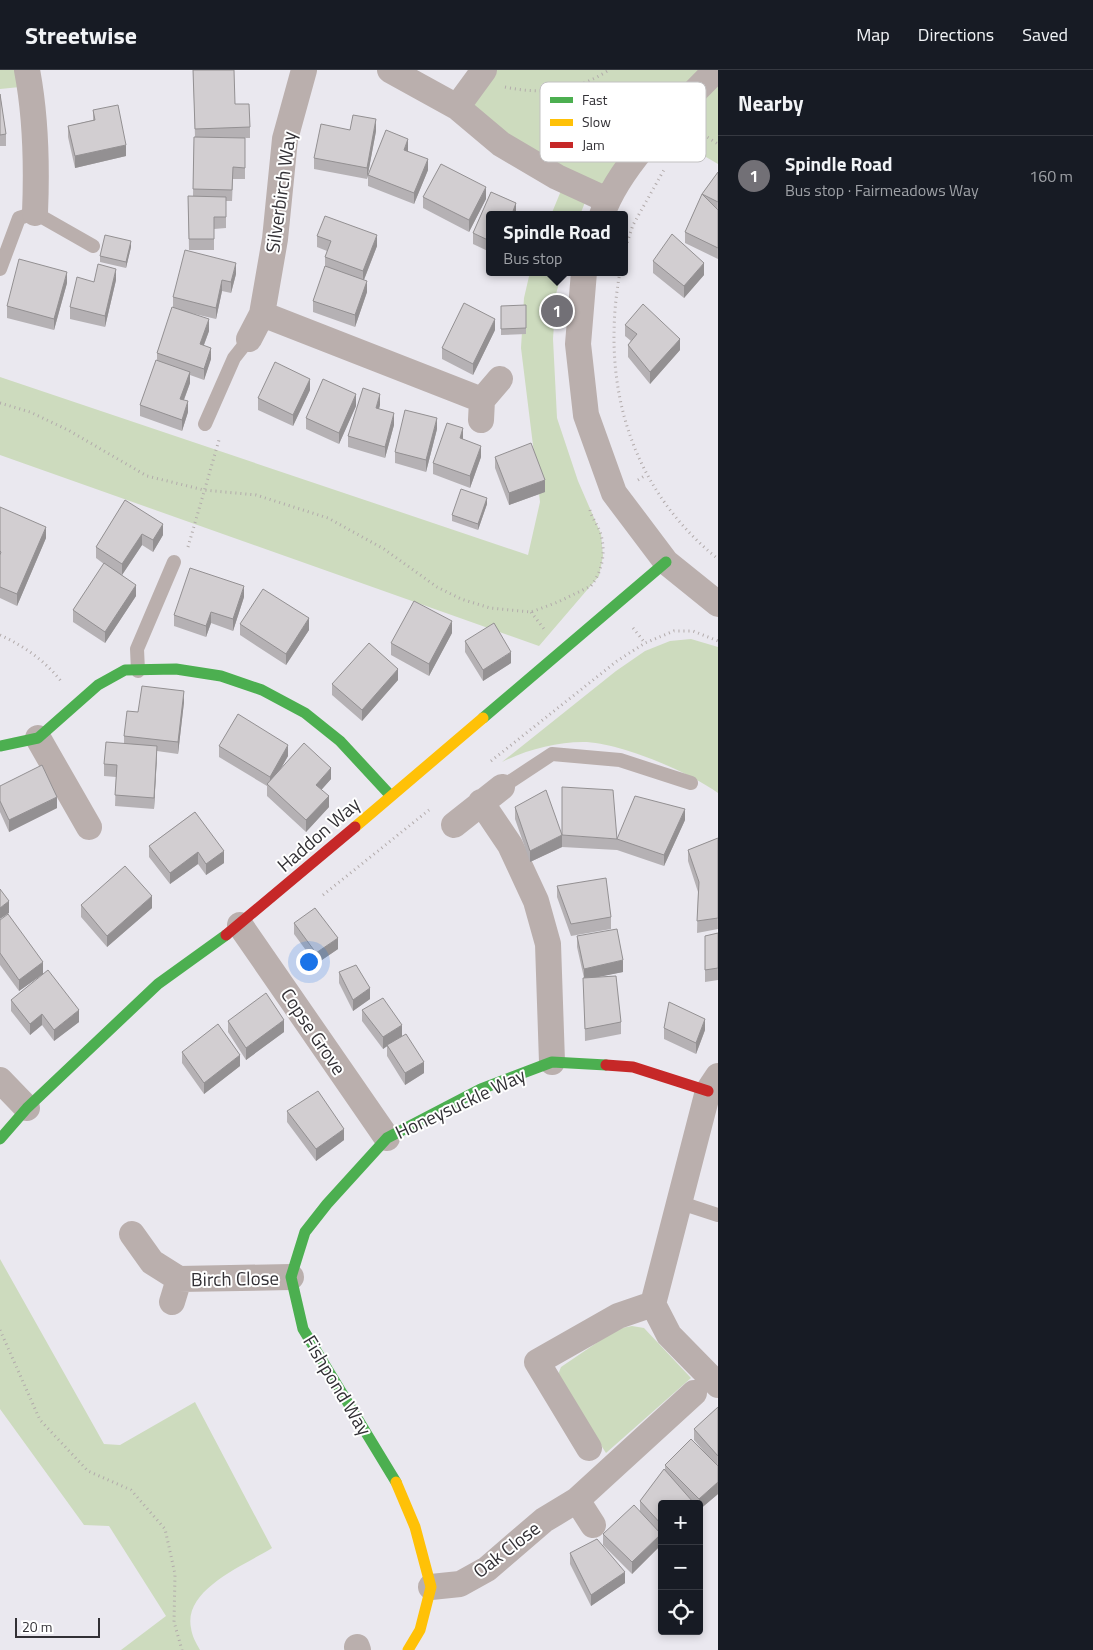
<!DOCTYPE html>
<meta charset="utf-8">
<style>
body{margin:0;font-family:"Titillium Web",sans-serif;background:#242831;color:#f1f3f6}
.controls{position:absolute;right:15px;bottom:15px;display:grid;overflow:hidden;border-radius:5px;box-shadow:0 2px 8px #0003}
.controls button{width:45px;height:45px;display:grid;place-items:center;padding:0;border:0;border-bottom:1px solid #363941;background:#171b24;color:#f1f3f6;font:25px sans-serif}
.scale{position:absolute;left:15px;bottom:12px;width:85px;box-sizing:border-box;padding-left:5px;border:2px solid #323035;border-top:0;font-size:14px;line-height:18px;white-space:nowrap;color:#323035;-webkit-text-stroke:4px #fff;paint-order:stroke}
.you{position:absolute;left:308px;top:891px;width:18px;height:18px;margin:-12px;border:4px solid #fff;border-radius:50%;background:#1a73e8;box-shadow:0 0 0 8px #1a73e833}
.badge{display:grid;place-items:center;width:32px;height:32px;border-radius:50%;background:#727076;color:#fff;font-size:16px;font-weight:700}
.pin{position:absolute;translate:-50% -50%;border:2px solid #fff;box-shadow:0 1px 5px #0006}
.popup{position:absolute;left:486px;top:141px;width:142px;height:65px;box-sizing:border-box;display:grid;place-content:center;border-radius:5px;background:#171b24;filter:drop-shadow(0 1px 4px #0005);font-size:16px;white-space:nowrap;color:#9ea1a6}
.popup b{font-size:19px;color:#f1f3f6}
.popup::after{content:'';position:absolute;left:50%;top:100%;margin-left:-10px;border:10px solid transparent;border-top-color:#171b24}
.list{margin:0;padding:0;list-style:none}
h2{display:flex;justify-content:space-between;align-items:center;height:65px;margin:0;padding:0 20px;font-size:21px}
h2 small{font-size:16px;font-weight:400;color:#9ea1a6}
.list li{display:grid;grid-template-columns:32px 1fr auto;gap:15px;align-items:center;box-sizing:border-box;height:80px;padding:0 20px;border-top:1px solid #363941}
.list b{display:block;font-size:19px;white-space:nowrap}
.list p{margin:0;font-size:16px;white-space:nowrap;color:#9ea1a6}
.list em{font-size:16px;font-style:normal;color:#9ea1a6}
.icon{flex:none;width:28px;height:28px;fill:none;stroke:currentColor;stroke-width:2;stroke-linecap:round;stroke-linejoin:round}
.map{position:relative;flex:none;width:718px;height:1580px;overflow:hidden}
header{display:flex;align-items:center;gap:30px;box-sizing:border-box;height:70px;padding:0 25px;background:#171b24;border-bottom:1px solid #363941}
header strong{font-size:24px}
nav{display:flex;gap:28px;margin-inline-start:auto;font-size:18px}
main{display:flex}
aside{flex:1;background:#171b24}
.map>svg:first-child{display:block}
.green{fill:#cddbbe}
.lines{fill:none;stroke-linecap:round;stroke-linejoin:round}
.path{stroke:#b2abab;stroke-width:3;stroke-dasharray:1 4;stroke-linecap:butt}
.lane{stroke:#baafad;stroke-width:14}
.street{stroke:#baafad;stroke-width:26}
.fast{stroke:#4caf50;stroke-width:11}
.slow{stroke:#ffc107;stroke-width:11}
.jam{stroke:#c62828;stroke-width:11}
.wall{fill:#b5b1b4}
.shaded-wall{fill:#939092}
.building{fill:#d2ced1;stroke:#939092}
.labels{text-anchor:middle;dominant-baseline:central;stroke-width:4;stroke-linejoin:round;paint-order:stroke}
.street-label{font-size:19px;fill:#323035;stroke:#fff}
.key{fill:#fff;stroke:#c2c1c2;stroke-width:1}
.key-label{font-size:14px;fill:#323035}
</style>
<header>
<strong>Streetwise</strong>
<nav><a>Map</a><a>Directions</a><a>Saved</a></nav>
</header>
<main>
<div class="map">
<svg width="718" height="1580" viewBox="0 0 718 1580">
<rect width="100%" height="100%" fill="#eae8ef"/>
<path class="green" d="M0,0H19L30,16L0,19Z
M484,0H718V94L682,73L665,55L607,130L589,122L580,145H551L565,111L457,37Z
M530,202H562L556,224L553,269L557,348L578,411L601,464L603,486L599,506L539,576L0,385V307L528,485L540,432L521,278L524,228Z
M691,569L718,577V723C689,702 619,672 583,672C556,672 526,680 502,692L616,601L645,581L670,571Z
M0,1189L104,1374L120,1375L195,1332L272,1478C245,1495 183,1519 191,1558C192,1566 196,1573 200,1580H121L166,1546L109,1456L84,1455L0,1339Z
M632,1256L644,1258L691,1308L606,1383L557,1307L561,1297L617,1259Z"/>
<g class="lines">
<path class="path" d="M505,17C542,25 577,21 609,0
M695,59L718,74
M624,182L633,155L665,98
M620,202C600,312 629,417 718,489
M0,333L30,342L68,360L147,406L204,420L256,425L328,448L384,479L437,517L461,529L490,538L531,542L558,532L591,516
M638,410L646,405
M590,440C592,449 599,456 601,465C606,483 602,503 590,517
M188,477L219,370
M531,542L544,559
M633,558L645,573
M0,565C24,576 44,590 61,611
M491,691L617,591L645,573L674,561H693L718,571
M323,825L429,740
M0,1260L40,1350L88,1401L131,1420L165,1459L175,1504L174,1552L182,1580"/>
<path class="lane" d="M0,199L19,148L35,143L93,176
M205,354L234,288L249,269
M138,601L137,579L174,492
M502,717L552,684L620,690L691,713
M678,1132L718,1145"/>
<path class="street" d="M27,0C36,47 37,95 35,143
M390,0L457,37L501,74L557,107L607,130
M457,37L484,0
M602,145C619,94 679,38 716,0
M584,202L578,274L586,345L614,423L666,492L718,534
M262,244L482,330
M249,269L262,244L275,169L285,69L304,0
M481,350L482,330L500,309
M38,668L89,757
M481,732L510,775L536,831L548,874L552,992
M454,755L502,717
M240,855L387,1068
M718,1006L708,1021L653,1234L669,1265L718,1315
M0,1010L27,1038
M132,1164L152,1192L179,1209L291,1207
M172,1232L179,1209
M589,1378L537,1292L618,1246L653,1234
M577,1430L593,1455
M431,1517L460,1514L487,1499L544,1450L577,1430L694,1323
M357,1577L358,1580"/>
<path class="fast" d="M483,648L666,492
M0,676L38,668L98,615L125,600L176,599L221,606L262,620L305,643L340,671L390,725
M0,1069L27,1038L158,914L226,865
M396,1412L303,1259L291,1207L305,1162L327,1134L387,1068L481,1019L552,992L606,995"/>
<path class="slow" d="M355,757L483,648
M396,1412L415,1457L431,1517L420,1560L408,1580"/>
<path class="jam" d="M226,865L355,757
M606,995L633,997L708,1021"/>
</g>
<path class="wall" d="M193,0L235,34L250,57V68H245V109H233L232,131H226V158L214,159V180H189L188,126H193L194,67H195Z
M0,24L6,64V76H0Z
M93,40L126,86L75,98L68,67V56L93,50Z
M350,60L376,61L367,109L314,99V88Z
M408,81L428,100L414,134L368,116V105Z
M718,102V189L685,173V162L702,124Z
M491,122L516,133V145H490V182L473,174V163Z
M423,127L486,129L469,162L423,138Z
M317,166L377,176L364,210L367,222L355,257L313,242V231L325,197V187L327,181L317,177Z
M131,177L126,198L100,192V186Z
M653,191L704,205L684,228L653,203Z
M236,204L231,223L222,221L216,249L186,242L209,261L204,275L211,289L204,310L190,305V313L184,330L188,342L182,361L140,346V335L157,290V283L173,238V227Z
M116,210L105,257L70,249V237L94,212Z
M67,213L54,260L7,248V236Z
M501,236L526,258V264L501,265Z
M625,255L680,280L650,314L628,287V275L631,271L625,266Z
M495,260L473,305L442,289V278Z
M310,320L293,356L258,340V328Z
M380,335L379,339L394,355L385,388L348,377V366Z
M356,336L339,374L306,359V348Z
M437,359L426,402L395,393V382Z
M481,387L470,418L433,404V393Z
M495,387L545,422L509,435L495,398Z
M125,430L163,465L153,482L142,475L122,505L136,526L105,573L73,552V540L104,494L96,488V477Z
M487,434L478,460L452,451V445Z
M0,437L46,468L17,536L0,528Z
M244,527L233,561L211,553L206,567L174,556V545Z
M240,554L309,560L286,595L240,565Z
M452,563L429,606L391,585V573Z
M465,571L511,593L483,611L465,582Z
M398,610L362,651L332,625V614Z
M184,632L178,684L157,681L154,739L115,736L116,707L104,706V694L124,674V666L138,642Z
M219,676L288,686L281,698L331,709L321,720L329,737L306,762L267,726V716L219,687Z
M0,716L57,738L9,762L0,742Z
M515,737L562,765L617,769L685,750L664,796L617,780L562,777L530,792L515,749Z
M195,742L224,793L206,805L198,794L170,814L149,787V776Z
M718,768V859L697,863L698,822L688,791V780Z
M557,816L611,847V859L571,866L557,827Z
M81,835L152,838L107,877L81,847Z
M0,850L43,904L19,921L0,895Z
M294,853L338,879L316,894L294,864Z
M718,863V910L705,912V866Z
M577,866L623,902L596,907L621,952V964L585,971L584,908L577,877Z
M339,902L370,929L353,941L339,913Z
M11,930L79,952L54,971L42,955L30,965L11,941Z
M362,940L402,966L424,1003L405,1015L387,986V976L383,979L362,951Z
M228,951L284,962L246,990L228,962Z
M664,958L705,960L696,984L664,969Z
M182,982L240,996L204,1024L182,993Z
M287,1041L344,1070L316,1091L287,1052Z
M718,1337V1424L699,1440V1434H662V1466L661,1465V1475L632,1504L603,1475V1464L640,1441V1431L665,1399V1395L706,1384L694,1370V1359Z
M570,1483L625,1513L591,1536L570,1494Z"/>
<path class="shaded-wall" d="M376,49V61L367,109V98Z
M408,69V81L404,91V80Z
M126,75V86L75,98V86Z
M428,89V100L414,134V123Z
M486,117V129L469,162V150Z
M516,133V145H512Z
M377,165V176L363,212V201Z
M131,171V177L126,198V192Z
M236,193V204L231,223V212Z
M704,193V205L684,228V216Z
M116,199V210L105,257V246Z
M67,202V213L54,260V249Z
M222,210V221L216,249V238Z
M367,211V222L355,257V245Z
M209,249V261L200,285V274Z
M495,249V260L473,305V294Z
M680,269V280L650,314V302Z
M211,278V289L204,310V299Z
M190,302V313L180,340V329Z
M310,309V320L293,356V345Z
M356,324V336L339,374V363Z
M380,324V335L376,349V338Z
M188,331V342L182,361V350Z
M394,343V355L385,388V377Z
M437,348V359L426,402V390Z
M463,358V370L460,368Z
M481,376V387L470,418V406Z
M545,410V422L509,435V423Z
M487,428V434L478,460V454Z
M163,454V465L153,482V470Z
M46,457V468L17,536V524Z
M142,464V475L122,505V494Z
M136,515V526L105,573V562Z
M244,516V527L233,561V549Z
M211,542V553L206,567V556Z
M309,548V560L286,595V584Z
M452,551V563L429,606V594Z
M511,582V593L483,611V600Z
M398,599V610L362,651V640Z
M184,621V632L178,684V672Z
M288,675V686L270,718V707Z
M157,676V687L154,739V728Z
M331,698V709L316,726V715Z
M329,726V737L306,762V750Z
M57,727V738L9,762V750Z
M685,739V750L664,796V785Z
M562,765V777L530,792V781Z
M224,781V793L206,805V794Z
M198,782V794L170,814V803Z
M152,826V838L107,877V866Z
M9,831V843L0,849V838Z
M338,868V879L316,894V883Z
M623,890V902L584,910V899Z
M43,892V904L19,921V910Z
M370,918V929L353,941V930Z
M79,940V952L54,971V960Z
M42,944V955L30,965V954Z
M705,949V960L696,984V973Z
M284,950V962L246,990V978Z
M402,955V966L383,979V967Z
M240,985V996L204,1024V1013Z
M424,992V1003L405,1015V1003Z
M344,1059V1070L316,1091V1079Z
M718,1412V1424L699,1440V1429Z
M661,1464V1475L632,1504V1492Z
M625,1502V1513L591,1536V1525Z"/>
<path class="building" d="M193,0H234L235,34H249L250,57L195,59Z
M0,24L6,64L0,65Z
M118,35L126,75L75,86L68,56L95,50L93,40Z
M353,45L376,49L367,98L314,88L321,54L350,60Z
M386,60L408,69L404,80L428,89L414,123L368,105Z
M194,67L245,68V98L233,97L232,120L193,119Z
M441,94L486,117L469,150L423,127Z
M718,102V132L702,124Z
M491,122L516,133L512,144V145H490V171L473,163Z
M702,124L718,140V178L685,162Z
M188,126L226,127V147H214V169H189Z
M325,146L377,165L363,201L325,187L331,171L317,166Z
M672,164L704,193L684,216L653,191Z
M105,165L131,171L126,192L100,186Z
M185,180L236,193L231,212L222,210L216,238L173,227Z
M19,189L67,202L54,249L7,236Z
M98,194L116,199L105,246L70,237L77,207L94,212Z
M325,196L367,211L355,245L313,231Z
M464,233L495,249L473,294L442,278Z
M643,234L680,269L650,302L628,275L637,264L625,255Z
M526,235V258L501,259V236Z
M172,237L209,249L200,274L211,278L204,299L157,283Z
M156,290L190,302L180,329L188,331L182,350L140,335Z
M275,292L310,309L293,345L258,328Z
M323,309L356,324L339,363L306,348Z
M363,318L380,324L376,338L394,343L385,377L348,366Z
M405,340L437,348L426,390L395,382Z
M447,353L463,358L460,368L481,376L470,406L433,393Z
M531,373L545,410L509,423L495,387Z
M461,419L487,428L478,454L452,445Z
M125,430L163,454L153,470L142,464L122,494L96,477Z
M0,437L46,457L17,524L0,517V485L1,482L0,481Z
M104,493L136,515L105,562L73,540Z
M190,498L244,516L233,549L211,542L206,556L174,545Z
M263,519L309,548L286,584L240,554Z
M414,531L452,551L429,594L391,573Z
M494,553L511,582L483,600L465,571Z
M369,573L398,599L362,640L332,614Z
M142,616L184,621L178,672L124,666L127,641L138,642Z
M238,644L288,675L270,707L219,676Z
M106,672L157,676L154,728L115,725L117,695L104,694Z
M304,673L331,698L316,715L329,726L306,750L267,714Z
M42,695L57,727L9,750L0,731V716Z
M562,717L613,720L617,769L635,726L685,739L664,785L617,769L562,765L530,781L515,737L546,720L562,765Z
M195,742L224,781L206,794L198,782L170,803L149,776Z
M718,768V848L697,851L699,812L688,780Z
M125,796L152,826L107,866L81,835Z
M606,808L611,847L571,854L557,816Z
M0,819L9,831L0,838Z
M315,838L338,868L316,883L294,853Z
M8,844L43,892L19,910L0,883V850Z
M617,859L623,890L584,899L577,866Z
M718,863V898L705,900V866Z
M356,895L370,918L353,930L339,902Z
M48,900L79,940L54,960L42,944L30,954L11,930Z
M616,906L621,952L585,959L583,908Z
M266,923L284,950L246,978L228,951Z
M383,928L402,955L383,967L362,940Z
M669,932L705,949L696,973L664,958Z
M218,954L240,985L204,1013L182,982Z
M406,964L424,992L405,1003L387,975Z
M318,1021L344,1059L316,1079L287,1041Z
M718,1337V1386L694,1359Z
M691,1369L718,1396V1412L699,1429L665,1395Z
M664,1399L693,1432L692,1434H662V1455L640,1431Z
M634,1435L661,1464L632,1492L603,1464Z
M597,1469L625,1502L591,1525L570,1483Z"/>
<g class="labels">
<g class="street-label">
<text transform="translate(280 122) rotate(-82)">Silverbirch Way</text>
<text transform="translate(318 764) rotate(-41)">Haddon Way</text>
<text transform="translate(314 961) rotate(56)">Copse Grove</text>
<text transform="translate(460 1033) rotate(-25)">Honeysuckle Way</text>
<text transform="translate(235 1208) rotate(-1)">Birch Close</text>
<text transform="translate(338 1315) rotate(59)">Fishpond Way</text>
<text transform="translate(506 1479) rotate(-38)">Oak Close</text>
</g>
</g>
<rect x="540" y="12" width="166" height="80" rx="8" class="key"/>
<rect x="550" y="27" width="23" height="6" fill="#4caf50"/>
<rect x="550" y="49" width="23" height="7" fill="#ffc107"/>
<rect x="550" y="72" width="23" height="6" fill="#c62828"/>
<g class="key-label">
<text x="582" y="35">Fast</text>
<text x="582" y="57">Slow</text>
<text x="582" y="80">Jam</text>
</g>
</svg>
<div class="controls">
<button>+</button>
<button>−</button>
<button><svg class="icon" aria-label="locate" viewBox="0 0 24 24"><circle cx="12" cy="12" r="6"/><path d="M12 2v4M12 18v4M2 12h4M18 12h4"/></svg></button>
</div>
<div class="scale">20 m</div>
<div class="you"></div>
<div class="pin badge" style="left:557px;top:241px">1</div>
<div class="popup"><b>Spindle Road</b>Bus stop</div>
</div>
<aside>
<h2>Nearby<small></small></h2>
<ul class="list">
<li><span class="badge">1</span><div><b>Spindle Road</b><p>Bus stop · Fairmeadows Way</p></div><em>160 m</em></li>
</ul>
</aside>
</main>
